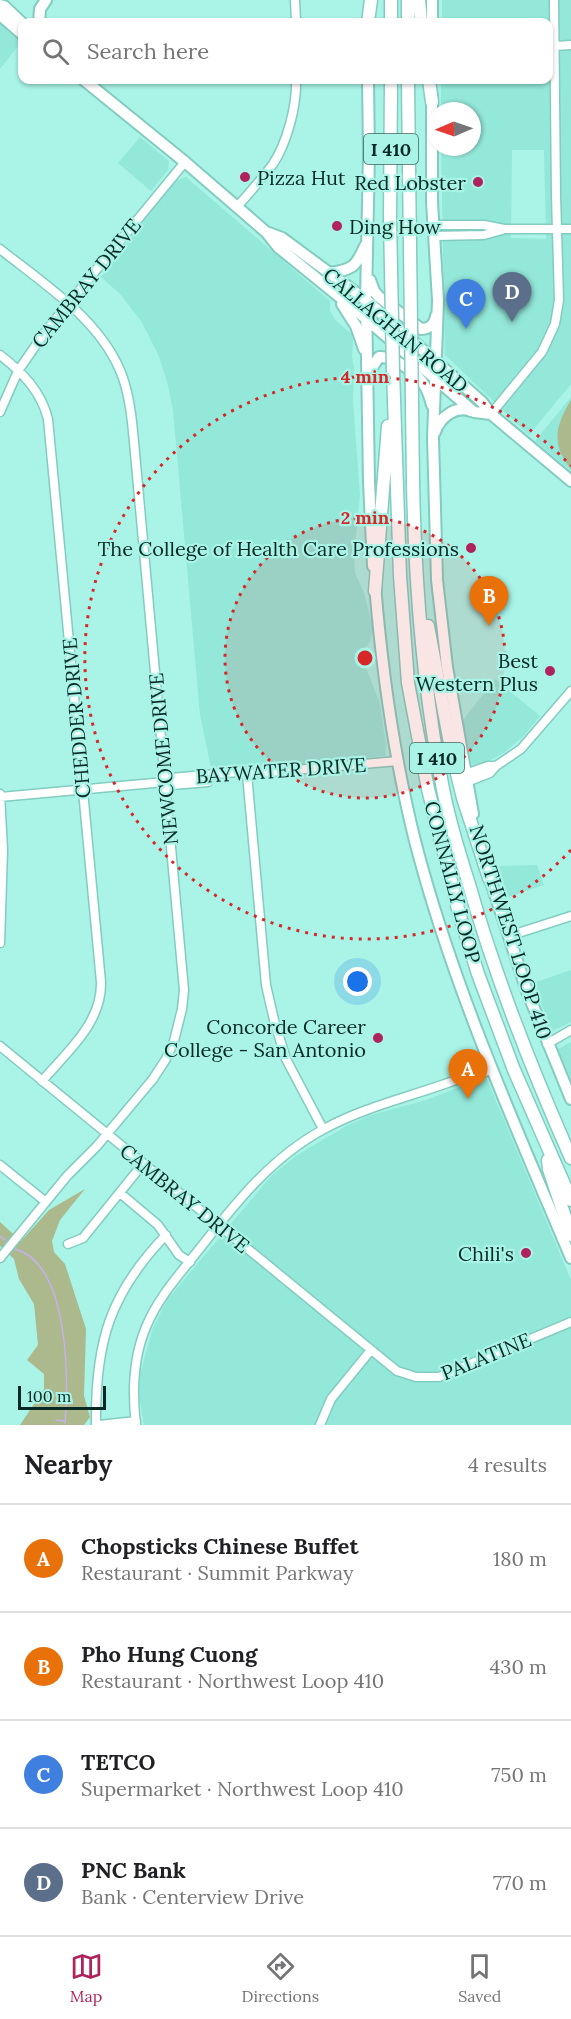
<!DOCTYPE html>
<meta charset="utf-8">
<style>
body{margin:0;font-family:Lora,serif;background:#f2f2f2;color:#202124}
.compass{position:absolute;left:427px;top:102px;width:54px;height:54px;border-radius:50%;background:#fff;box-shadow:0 2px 4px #0004;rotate:268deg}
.scale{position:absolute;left:18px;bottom:15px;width:88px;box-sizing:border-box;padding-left:6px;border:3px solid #092925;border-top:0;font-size:16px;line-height:21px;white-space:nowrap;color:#092925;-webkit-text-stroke:4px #a9f4e7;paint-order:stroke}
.you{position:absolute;left:358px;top:982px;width:21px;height:21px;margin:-15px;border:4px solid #fff;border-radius:50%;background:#1a73e8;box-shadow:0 0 0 9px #1a73e833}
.badge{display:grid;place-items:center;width:39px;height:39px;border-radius:50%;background:#b0225b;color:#fff;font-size:20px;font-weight:700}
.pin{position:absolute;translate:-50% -50px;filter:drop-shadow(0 2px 3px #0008)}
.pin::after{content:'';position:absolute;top:32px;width:21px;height:18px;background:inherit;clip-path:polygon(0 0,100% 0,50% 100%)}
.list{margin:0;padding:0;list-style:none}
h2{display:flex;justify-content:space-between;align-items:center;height:78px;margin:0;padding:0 24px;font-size:26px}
h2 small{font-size:20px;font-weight:400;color:#757577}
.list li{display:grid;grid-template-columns:39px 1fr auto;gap:18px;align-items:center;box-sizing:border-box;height:108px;padding:0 24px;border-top:2px solid #e0e0e0}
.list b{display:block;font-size:22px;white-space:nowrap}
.list p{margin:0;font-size:20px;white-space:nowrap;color:#757577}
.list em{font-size:20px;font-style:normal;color:#757577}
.icon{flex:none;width:33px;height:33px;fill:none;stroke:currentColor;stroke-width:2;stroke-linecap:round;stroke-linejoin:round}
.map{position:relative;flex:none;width:571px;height:1425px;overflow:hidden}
.search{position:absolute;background:#fff;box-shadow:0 2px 4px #0004;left:18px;right:18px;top:18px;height:66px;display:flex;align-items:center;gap:15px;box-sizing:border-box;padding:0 21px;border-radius:12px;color:#757577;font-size:22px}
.sheet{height:510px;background:#fff}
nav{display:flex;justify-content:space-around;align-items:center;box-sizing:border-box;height:84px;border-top:2px solid #e0e0e0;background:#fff;font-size:16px;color:#757577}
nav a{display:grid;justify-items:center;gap:3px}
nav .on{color:#b0225b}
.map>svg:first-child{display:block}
.built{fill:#93e8da;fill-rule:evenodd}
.green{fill:#abb98d}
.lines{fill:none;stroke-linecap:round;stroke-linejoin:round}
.stream{stroke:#c8afed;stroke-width:1.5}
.minor-casing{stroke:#82ccc0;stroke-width:11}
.major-casing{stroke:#82ccc0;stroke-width:14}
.highway-casing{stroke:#82ccc0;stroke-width:15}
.minor{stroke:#fff;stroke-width:8}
.major{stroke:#fff;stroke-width:10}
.highway{stroke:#fff;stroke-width:12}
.highway-bridge-casing{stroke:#82ccc0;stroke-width:15;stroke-linecap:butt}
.highway-bridge{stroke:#fff;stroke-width:12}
.ring{fill:none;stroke:#d62828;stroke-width:3;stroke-dasharray:3 6}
.poi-dot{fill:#b0225b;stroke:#a9f4e7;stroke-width:2}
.labels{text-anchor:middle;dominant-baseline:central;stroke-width:4.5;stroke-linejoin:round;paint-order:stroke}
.shield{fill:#a9f4e7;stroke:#39665f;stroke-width:1.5}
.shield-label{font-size:18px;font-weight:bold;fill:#092925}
.poi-label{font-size:20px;fill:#092925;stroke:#a9f4e7;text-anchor:end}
.street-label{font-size:20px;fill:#092925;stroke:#a9f4e7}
.centre{fill:#d62828;stroke:#a9f4e7;stroke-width:3}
.ring-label{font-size:18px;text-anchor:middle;font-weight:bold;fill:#d62828;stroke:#a9f4e7;stroke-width:4.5;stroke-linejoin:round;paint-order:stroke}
</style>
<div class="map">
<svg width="571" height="1425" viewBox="0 0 571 1425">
<rect width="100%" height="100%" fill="#a9f4e7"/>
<path class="built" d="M442,0H571V384L529,435L445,355L441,147H472V111H441V80H548V22H442ZM512,150H544L546,239L511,238Z
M0,21L22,41L0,69Z
M140,137L169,161L168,170L151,191L118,163Z
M186,177L330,301V310L335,320L352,334L353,344L352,357L354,367L353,401L360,495L354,556L355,573L364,593L373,628L371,639L364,651L365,665L380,704L386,746L385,756L212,772L200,715L173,410L167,382L158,354L141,321L120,294L101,277L165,193L175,181Z
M571,397V471L535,441Z
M495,679L540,716L523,737L505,752L489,761L472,765L463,720Z
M537,865L544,885L505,898L496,866Z
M571,970V1022L552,1031L533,983Z
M571,1042V1080L558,1049Z
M486,1077L571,1280V1425H144L140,1401V1375L152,1330L167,1300L271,1176L297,1155L348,1125L371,1115L426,1100Z"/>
<path class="green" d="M571,400V469C551,444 555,426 571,400Z
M85,1189L60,1220L52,1241L54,1252L65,1264L86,1329L84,1396L90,1417L84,1425H20L44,1389V1374L27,1360L38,1345L34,1304L19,1279L14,1259L0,1246V1222L21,1241L49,1210Z"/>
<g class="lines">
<path class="stream" d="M0,1236L5,1240
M15,1249C69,1264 69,1379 65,1423
M56,1420L64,1421"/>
<g class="minor-casing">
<path id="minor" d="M295,0L296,22
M555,46L571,45
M237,207C249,193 262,179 273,164C287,143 297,105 296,80
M433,225H484L504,229H571
M434,236L484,235L502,230
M0,249C45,285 103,321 123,378C130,399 132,420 134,442L184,990L182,1009L174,1041L166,1059L153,1079L97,1146L67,1176L0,1258
M0,355C22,372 41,391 48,419L101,982C102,1023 67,1052 42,1081
M0,412L18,371L45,332L185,162
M491,414L542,352L555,324L559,300L556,195L554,0
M247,774L266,985L274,1020L286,1059L323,1129
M465,774L488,766H496
M165,782L172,785L208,782L207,775
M467,782L490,773L496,766L521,749L571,691
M0,797L165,782L171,778L238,772L247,774L398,761
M509,936L571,916
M0,943L3,850L0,794
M547,1044L571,1030
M0,1046L397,1371L416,1377H439L571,1322
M464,1077L467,1072L489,1061
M0,1165L46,1202
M120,1193L158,1225L179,1255L190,1262
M68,1244L83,1238L142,1165
M96,1425C95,1344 109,1294 166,1235
M99,1425L136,1421
M136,1425C132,1392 133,1358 146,1327C158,1298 178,1276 197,1252C234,1205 270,1158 324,1129C368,1105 418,1095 464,1077L469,1079L492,1069
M320,1425L331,1399L371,1350"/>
</g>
<g class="major-casing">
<path id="major" d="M432,0V22
M0,5L4,6L22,23
M0,15L22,34
M39,22L40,9L46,0
M84,80L185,162L266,232L278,247L357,311L474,412L491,414
M368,80L369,154L366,300L369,482L373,566
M432,95V202L438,300L433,438L437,580L447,667L473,814
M266,232L282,238L366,300L482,402L491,414L571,481
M329,273C352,270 356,267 365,246
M370,280L374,291L379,297L421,329C429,329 435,324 436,316
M342,304L356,326L364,349
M370,373L373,366L379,357C393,356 414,371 422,382C427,388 430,397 432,405
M435,432C440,417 456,405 471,411
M375,585C382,671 394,757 415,841C452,984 513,1121 571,1258
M487,870L527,991L571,1099"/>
</g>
<g class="highway-casing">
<path id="highway" d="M391,0V22
M408,0V22
M419,0L421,22
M368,22L371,0
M408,80L409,169
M429,80L432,102
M390,219L391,80
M393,371L400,576L408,683L428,789L459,913L478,974L514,1070L571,1200
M413,482C415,586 423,691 444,794C450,823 459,853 468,881C495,976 531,1068 571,1158
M375,591L388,426
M428,626L452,754L463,798L489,878
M548,1160L549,1169L571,1235"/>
</g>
<use href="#minor" class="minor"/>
<use href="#major" class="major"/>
<use href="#highway" class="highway"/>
<g class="highway-bridge-casing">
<path id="highway-bridge" d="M409,169L413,482
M390,219L393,371"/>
</g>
<use href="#highway-bridge" class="highway-bridge"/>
</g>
<circle cx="365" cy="658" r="140" fill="#d62828" fill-opacity=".12"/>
<g class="ring">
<circle cx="365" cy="658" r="140"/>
<path d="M571 850A281 281 0 1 1 571 466"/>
</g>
<g class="poi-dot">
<circle cx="245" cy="177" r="6"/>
<circle cx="478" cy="182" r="6"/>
<circle cx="337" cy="226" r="6"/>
<circle cx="471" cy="548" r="6"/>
<circle cx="550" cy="671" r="6"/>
<circle cx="378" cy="1038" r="6"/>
<circle cx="526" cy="1253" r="6"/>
</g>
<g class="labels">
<g class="shield">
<rect x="364" y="134" width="54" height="30" rx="4.5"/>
<rect x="410" y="743" width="54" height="30" rx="4.5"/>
</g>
<g class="shield-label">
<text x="391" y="149">I 410</text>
<text x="437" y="758">I 410</text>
</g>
<g class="poi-label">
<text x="257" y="177" text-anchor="start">Pizza Hut</text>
<text x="466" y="182">Red Lobster</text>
<text x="349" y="226" text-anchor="start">Ding How</text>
<text x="459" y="548">The College of Health Care Professions</text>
<text x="538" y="660">Best<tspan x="538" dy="23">Western Plus</tspan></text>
<text x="366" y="1026">Concorde Career<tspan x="366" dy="23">College - San Antonio</tspan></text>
<text x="514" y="1253">Chili's</text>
</g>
<g class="street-label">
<text transform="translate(86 283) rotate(-51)">CAMBRAY DRIVE</text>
<text transform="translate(396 330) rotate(40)">CALLAGHAN ROAD</text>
<text transform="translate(76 718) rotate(-95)">CHEDDER DRIVE</text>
<text transform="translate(163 759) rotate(-95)">NEWCOME DRIVE</text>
<text transform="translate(281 770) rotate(-4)">BAYWATER DRIVE</text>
<text transform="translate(453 882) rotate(75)">CONNALLY LOOP</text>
<text transform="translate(511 932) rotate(72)">NORTHWEST LOOP 410</text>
<text transform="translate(185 1198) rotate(39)">CAMBRAY DRIVE</text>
<text transform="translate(486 1356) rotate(-22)">PALATINE</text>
</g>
</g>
<circle cx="365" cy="658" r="9" class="centre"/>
<g class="ring-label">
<text x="365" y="383">4 min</text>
<text x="365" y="524">2 min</text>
</g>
</svg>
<svg class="compass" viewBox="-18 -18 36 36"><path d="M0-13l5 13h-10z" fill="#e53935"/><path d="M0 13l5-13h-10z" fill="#757577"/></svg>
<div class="scale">100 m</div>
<div class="you"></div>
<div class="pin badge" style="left:468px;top:1099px;background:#e8710a">A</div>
<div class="pin badge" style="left:489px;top:626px;background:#e8710a">B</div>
<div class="pin badge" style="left:466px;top:329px;background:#3f7fe0">C</div>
<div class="pin badge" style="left:512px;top:322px;background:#5c6f8a">D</div>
<div class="search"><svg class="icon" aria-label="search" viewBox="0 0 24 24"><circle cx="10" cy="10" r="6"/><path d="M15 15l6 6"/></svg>Search here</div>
</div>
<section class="sheet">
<h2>Nearby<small>4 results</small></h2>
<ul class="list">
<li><span class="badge" style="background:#e8710a">A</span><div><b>Chopsticks Chinese Buffet</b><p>Restaurant · Summit Parkway</p></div><em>180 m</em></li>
<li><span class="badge" style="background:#e8710a">B</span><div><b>Pho Hung Cuong</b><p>Restaurant · Northwest Loop 410</p></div><em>430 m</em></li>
<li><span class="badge" style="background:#3f7fe0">C</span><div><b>TETCO</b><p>Supermarket · Northwest Loop 410</p></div><em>750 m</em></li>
<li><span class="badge" style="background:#5c6f8a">D</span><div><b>PNC Bank</b><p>Bank · Centerview Drive</p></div><em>770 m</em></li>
</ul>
</section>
<nav>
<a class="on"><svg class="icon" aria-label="map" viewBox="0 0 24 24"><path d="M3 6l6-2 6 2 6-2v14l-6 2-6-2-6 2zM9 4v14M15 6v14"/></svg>Map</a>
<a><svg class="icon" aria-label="directions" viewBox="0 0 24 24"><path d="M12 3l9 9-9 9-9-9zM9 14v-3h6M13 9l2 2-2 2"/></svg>Directions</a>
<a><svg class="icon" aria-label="saved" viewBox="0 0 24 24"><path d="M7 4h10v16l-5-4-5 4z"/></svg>Saved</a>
</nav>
